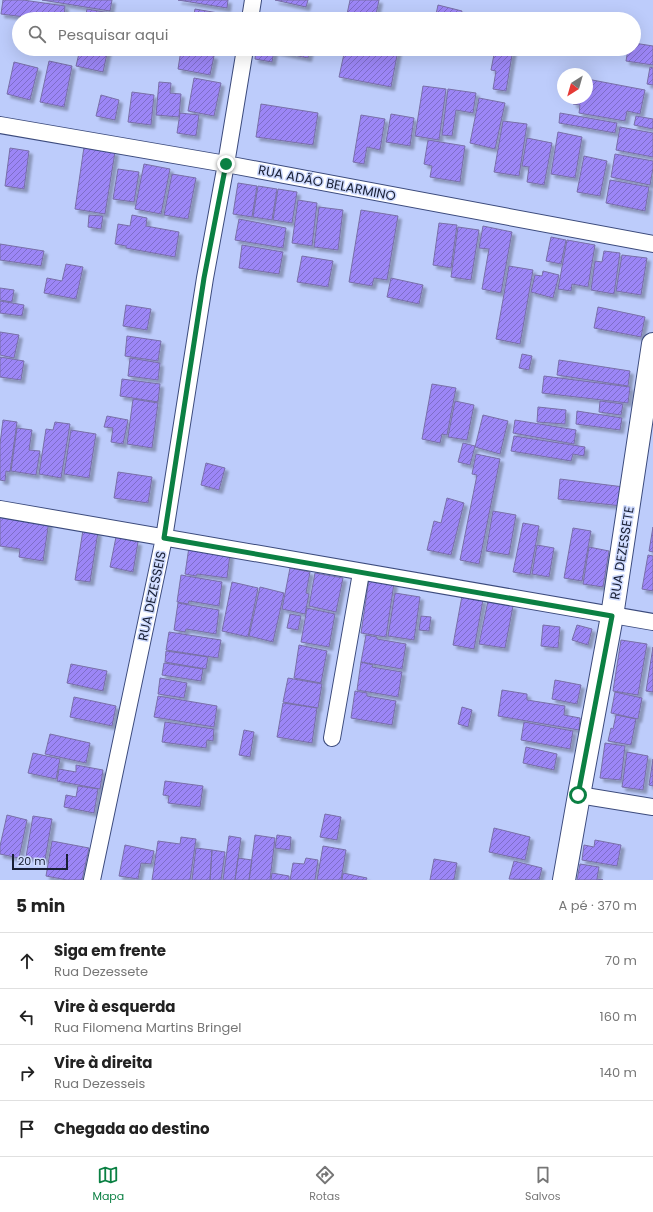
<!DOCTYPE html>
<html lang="pt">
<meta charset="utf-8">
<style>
body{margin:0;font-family:Poppins,sans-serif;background:#f2f2f2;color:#222}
.compass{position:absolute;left:557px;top:68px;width:36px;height:36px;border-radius:50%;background:#fff;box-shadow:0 4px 16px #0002;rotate:217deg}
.scale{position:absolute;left:12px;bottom:10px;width:56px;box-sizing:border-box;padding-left:4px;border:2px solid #181f34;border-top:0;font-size:11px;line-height:14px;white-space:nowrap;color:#181f34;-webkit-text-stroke:3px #cedafe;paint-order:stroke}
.stop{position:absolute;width:12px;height:12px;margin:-9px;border:3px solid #0b8043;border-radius:50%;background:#fff}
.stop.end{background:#0b8043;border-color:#fff;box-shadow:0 1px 4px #0008}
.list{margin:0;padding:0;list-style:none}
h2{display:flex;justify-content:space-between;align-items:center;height:52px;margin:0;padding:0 16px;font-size:17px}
h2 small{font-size:13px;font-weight:400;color:#767676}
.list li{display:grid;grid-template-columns:26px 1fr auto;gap:12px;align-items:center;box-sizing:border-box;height:56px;padding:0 16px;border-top:1px solid #e0e0e0}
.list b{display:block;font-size:15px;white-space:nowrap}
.list p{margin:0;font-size:13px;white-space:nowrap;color:#767676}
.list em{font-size:13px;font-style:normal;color:#767676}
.icon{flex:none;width:22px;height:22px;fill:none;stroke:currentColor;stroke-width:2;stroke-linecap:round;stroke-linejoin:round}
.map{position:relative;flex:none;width:653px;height:880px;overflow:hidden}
.search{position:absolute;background:#fff;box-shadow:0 4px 16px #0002;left:12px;right:12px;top:12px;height:44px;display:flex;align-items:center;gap:10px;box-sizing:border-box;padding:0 14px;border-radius:22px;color:#767676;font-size:15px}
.sheet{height:276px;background:#fff}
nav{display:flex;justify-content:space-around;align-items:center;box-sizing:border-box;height:56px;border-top:1px solid #e0e0e0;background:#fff;font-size:11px;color:#767676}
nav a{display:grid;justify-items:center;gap:2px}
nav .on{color:#0b8043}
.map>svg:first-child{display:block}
.building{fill:url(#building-hatch);stroke:#786fa7;filter:url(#shadow)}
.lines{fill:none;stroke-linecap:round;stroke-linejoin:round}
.street-casing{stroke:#3c4b7d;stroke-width:18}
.secondary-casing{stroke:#3c4b7d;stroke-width:24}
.street{stroke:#fff;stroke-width:16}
.secondary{stroke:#fff;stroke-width:22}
.route{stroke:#0b8043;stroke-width:5}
.labels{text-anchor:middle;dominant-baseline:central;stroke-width:3;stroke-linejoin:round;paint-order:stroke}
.street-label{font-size:13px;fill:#181f34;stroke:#cedafe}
</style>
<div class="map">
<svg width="653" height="880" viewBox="0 0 653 880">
<defs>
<pattern id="building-hatch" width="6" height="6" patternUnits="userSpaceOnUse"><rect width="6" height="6" fill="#9c86f6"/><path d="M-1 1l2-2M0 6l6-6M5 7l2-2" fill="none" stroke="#7e6dc8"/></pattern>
<filter id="shadow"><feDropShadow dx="3.5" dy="3.5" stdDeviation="1" flood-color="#0004"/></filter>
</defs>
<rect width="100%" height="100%" fill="#bdccfb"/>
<path class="building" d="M3,0H23L65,6L64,19H41L1,14Z
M42,0H112L110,11Z
M178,0H228L227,8Z
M275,0H308L306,7Z
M350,0H379L375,19H346Z
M438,5L462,11L460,19H435Z
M87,9L115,14L114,19H85Z
M195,9L230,15L229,19H193Z
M634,43L653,46V65L626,61L628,49H634Z
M80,49H108L103,72L76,66Z
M256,49H310L308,58L274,51L272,62L255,59Z
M345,49L368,53L369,49H392L398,50L391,87L339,77Z
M495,49H513L506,91L493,89L496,71L491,70Z
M181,50L214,56L210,75L178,69Z
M49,61L72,66L64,107L40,102Z
M14,62L38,68L30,100L7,94Z
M650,67L653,68V85L647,84Z
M194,78L221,83L214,116L188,111Z
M587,79L645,90L640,114L627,111L625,121L579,113L580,105L573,104L574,98H587Z
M159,82L171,83L170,93L181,94L179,117L156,115Z
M423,86L446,89L439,140L415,136Z
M448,89L476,93L473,113L456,110L452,136L442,135Z
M132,92L154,95L151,125L128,122Z
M101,95L119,100L115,120L96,116Z
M479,98L505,103L495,149L470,143Z
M261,104L318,113L313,145L256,137Z
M180,113L199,115L196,136L177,133Z
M560,113L617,123L615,133L559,123Z
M391,114L414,118L410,146L386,142Z
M361,115L385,119L380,150L367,147L364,164L353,162Z
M636,116L653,119V129L634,125Z
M503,121L527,124L519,176L494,172Z
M620,127L653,133V157L616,150Z
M558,132L582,137L575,178L551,174Z
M527,138L552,143L544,185L527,182L529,167L522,166Z
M428,140L465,146L460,182L430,177L432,166L424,164Z
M84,147L115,152L105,214L75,209Z
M10,148L29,151L24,189L5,186Z
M615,154L653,161V168L650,185L611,177Z
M584,156L607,161L600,196L577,192Z
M144,164L170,169L161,214L135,209Z
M118,169L139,172L134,202L113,199Z
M172,174L196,178L188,219L164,215Z
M610,180L649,187L645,211L606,203Z
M238,183L257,186L252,217L233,214Z
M258,186L277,189L272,220L253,217Z
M278,189L297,192L292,223L273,220Z
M298,200L317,203L312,246L292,243Z
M319,207L343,210L338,250L314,247Z
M361,210L398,216L387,280L374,278L372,286L349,282Z
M89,215L103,216L101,229L88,227Z
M132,215L147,218L146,226L179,232L175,257L126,248V246L115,244L118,224L130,226Z
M239,219L286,228L283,248L235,240Z
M439,223L457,225L451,268L433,265Z
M483,226L512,232L501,293L482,289L489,249L479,248Z
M458,227L479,230L471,280L451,277Z
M551,237L566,240L561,264L546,261Z
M567,240L595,245L588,287L572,284L571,291L558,289Z
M0,244L44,251L41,266L0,260Z
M242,245L283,252L279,274L239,268Z
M604,251L620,253L614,294L591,290L595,261L602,262Z
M622,255L647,258L641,295L616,291Z
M302,256L333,261L328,287L297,282Z
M66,264L83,267L76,299L44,293L47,278L62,281Z
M509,266L533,270L520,344L496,339Z
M543,271L559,275L553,298L531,292L535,275L542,276Z
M391,278L423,285L419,304L387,297Z
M0,288L14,290L12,302L0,300Z
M0,301L24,305L22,316L0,313Z
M126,305L151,309L147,330L123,326Z
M598,307L645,317L641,337L594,328Z
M0,332L19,335L14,358L0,355Z
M127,336L161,341L158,361L125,356Z
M522,354L532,356L529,370L519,368Z
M0,357L24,361L21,380L0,377Z
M130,358L160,363L158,380L128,376Z
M559,360L630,371L628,386L557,375Z
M544,376L630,387L628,403L542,393Z
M122,379L160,384L158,402L120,396Z
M432,384L456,388L447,435L442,434L440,443L422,439Z
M133,399L158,403L152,448L127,444Z
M455,401L474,405L467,440L448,437Z
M600,401L623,404L621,415L599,412Z
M538,407L566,410L565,424L537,422Z
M577,411L622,418L620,430L576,424Z
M483,415L508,421L500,454L475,447Z
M107,416L128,420L123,444L111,442L113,428L104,427Z
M3,420L17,422L10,472L6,471L5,481L0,480V444Z
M515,420L576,430L574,444L513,433Z
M55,422L70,424L61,478L39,474L46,429L53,430Z
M17,428L32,430L29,450L40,451L36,475L11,471Z
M71,430L96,434L89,478L64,474Z
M514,436L585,447L584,456L573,454L571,461L511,451Z
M463,443L475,446L470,465L458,462Z
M476,454L500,459L479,564L460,560L477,475L472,474Z
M206,463L225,468L219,490L201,485Z
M118,472L152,477L148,503L114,498Z
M560,479L624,487L622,506L558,499Z
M447,498L464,503L451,555L427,550L434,521L441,523Z
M493,511L516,515L509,555L486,551Z
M0,517L49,521L43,561L19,557L20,549L0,546Z
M523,523L539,526L530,575L513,572Z
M653,527V552L649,551Z
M573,528L591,531L582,581L564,578Z
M83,530L98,532L90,582L75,580Z
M116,537L138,542L133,572L110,567Z
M537,545L554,548L549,577L532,574Z
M189,547L230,554L227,578L197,574L196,576L185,574Z
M589,547L609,551L603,587L583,584Z
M648,555L653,556V591L642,589Z
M290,568L310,572L306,593L309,594L305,614L282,609Z
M315,573L343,578L336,612L309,606Z
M181,575L222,582L219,606L189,601L188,604L177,602Z
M369,579L394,583L386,637L361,633Z
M232,582L258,588L248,637L222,631Z
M260,587L284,593L273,642L249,636Z
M395,593L420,597L414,640L388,636Z
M462,596L483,600L474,649L453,645Z
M488,601L513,606L505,648L479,644Z
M178,603L219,610L216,634L186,629L185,632L174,630Z
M307,608L335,614L329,647L301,642Z
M290,614L301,616L298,630L287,628Z
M421,616L431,617L429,631L419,630Z
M543,625L560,627L558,648L541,646Z
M577,625L592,629L588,645L572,640Z
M169,632L221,640L218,658L166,650Z
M366,635L377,637V639L406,644L402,669L361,662Z
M621,640L647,644L638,695L613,691Z
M299,645L327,651L321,683L294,678Z
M653,647V692L646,691Z
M166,651L208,657L206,669L165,662Z
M361,662L373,665L372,667L402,672L398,697L357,690Z
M164,663L203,669L201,681L162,675Z
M71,664L107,671L103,691L67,683Z
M160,678L187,683L184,698L158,694Z
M288,678L322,684L318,708L283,702Z
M555,680L581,685L577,704L552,699Z
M502,690L527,694V700L565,706L564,715L580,718L579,730L498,716Z
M355,691L367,693V696L396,701L392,725L351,718Z
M615,692L642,698L638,719L611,713Z
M158,696L217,706L214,727L154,717Z
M74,697L116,706L112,726L70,717Z
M283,703L317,708L312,743L277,737Z
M462,707L472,710L468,727L458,724Z
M616,715L636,719L631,745L608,741L611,728L613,729Z
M165,722L214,729L213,741L207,740L206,748L162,742Z
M524,722L573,731L570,749L521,740Z
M244,730L254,732L250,757L239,755Z
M50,734L90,743L86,763L45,754Z
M605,743L625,746L621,780L600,778Z
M526,747L557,754L554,770L523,763Z
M627,752L648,756L643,790L622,787Z
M33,753L60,759L56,779L28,773Z
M653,759V786L649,785Z
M76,765L103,770L100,789L57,781L59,769L76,772Z
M165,781L203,786L200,807L168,803L169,796L163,795Z
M78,786L98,789L94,813L64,807L66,795L76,797Z
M325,814L341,817L337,840L320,837Z
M7,815L27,820L19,858L0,854V846Z
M33,816L52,819L45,860L26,857Z
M494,828L530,837L525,860L489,852Z
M255,835L275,838L270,880H249Z
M277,835L291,837L290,850L275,848Z
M229,836L241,838L235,880H223Z
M181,837L196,839L190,880H152L158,841L180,844Z
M595,840L621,845L617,866L582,860L584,845L594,847Z
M52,841L89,848L82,880H67L46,876Z
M125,845L154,851L151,864L141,863L138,879L119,876Z
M323,846L346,850L341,880H317Z
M196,848L212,850L210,880H192Z
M212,850L225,852L221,880H210Z
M238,858L252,860L249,880H235Z
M306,858L318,860L315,880H290L293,863L304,864Z
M434,859L457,863L454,880H430Z
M514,861L542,868L539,880L509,879Z
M580,864L599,867L597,879L603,880H577Z
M272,873L289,876V880H271Z
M343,873L367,878L366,880H342Z"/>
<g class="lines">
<g class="street-casing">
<path id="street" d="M250,19L253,0
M0,125L226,164L653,244
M0,509L653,622
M332,738L361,573
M579,795L653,807
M92,880L164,538L205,278L226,164L245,49"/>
</g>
<g class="secondary-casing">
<path id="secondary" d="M564,880L579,795L612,616L653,344"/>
</g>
<use href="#street" class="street"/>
<use href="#secondary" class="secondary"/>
</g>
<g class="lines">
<path class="route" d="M226,164L204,278L164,538L612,616L578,795"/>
</g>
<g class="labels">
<g class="street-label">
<text transform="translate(327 183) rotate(11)">RUA ADÃO BELARMINO</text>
<text transform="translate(622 553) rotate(-81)">RUA DEZESSETE</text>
<text transform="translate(152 596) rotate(-78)">RUA DEZESSEIS</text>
</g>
</g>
</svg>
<svg class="compass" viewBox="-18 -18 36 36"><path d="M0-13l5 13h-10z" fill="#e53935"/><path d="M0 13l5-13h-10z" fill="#767676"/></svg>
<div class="scale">20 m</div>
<div class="stop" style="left:578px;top:795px"></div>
<div class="stop end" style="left:226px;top:164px"></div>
<div class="search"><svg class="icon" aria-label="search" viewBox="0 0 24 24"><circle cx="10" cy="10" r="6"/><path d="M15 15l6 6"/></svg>Pesquisar aqui</div>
</div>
<section class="sheet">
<h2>5 min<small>A pé · 370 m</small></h2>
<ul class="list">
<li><svg class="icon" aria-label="ahead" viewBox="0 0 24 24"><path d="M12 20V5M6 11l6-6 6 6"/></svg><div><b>Siga em frente</b><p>Rua Dezessete</p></div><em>70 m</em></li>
<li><svg class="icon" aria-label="left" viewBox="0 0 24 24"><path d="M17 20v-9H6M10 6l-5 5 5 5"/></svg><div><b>Vire à esquerda</b><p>Rua Filomena Martins Bringel</p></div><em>160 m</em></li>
<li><svg class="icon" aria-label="right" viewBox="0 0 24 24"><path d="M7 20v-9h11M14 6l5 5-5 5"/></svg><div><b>Vire à direita</b><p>Rua Dezesseis</p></div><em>140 m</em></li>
<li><svg class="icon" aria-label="arrive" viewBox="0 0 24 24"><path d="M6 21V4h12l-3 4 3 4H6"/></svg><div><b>Chegada ao destino</b></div></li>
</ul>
</section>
<nav>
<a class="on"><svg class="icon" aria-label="map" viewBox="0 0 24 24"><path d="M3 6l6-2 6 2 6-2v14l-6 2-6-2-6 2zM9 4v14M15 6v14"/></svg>Mapa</a>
<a><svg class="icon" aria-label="directions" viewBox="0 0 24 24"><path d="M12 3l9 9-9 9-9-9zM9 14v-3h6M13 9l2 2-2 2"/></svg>Rotas</a>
<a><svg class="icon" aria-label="saved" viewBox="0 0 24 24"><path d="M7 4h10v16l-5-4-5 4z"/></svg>Salvos</a>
</nav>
